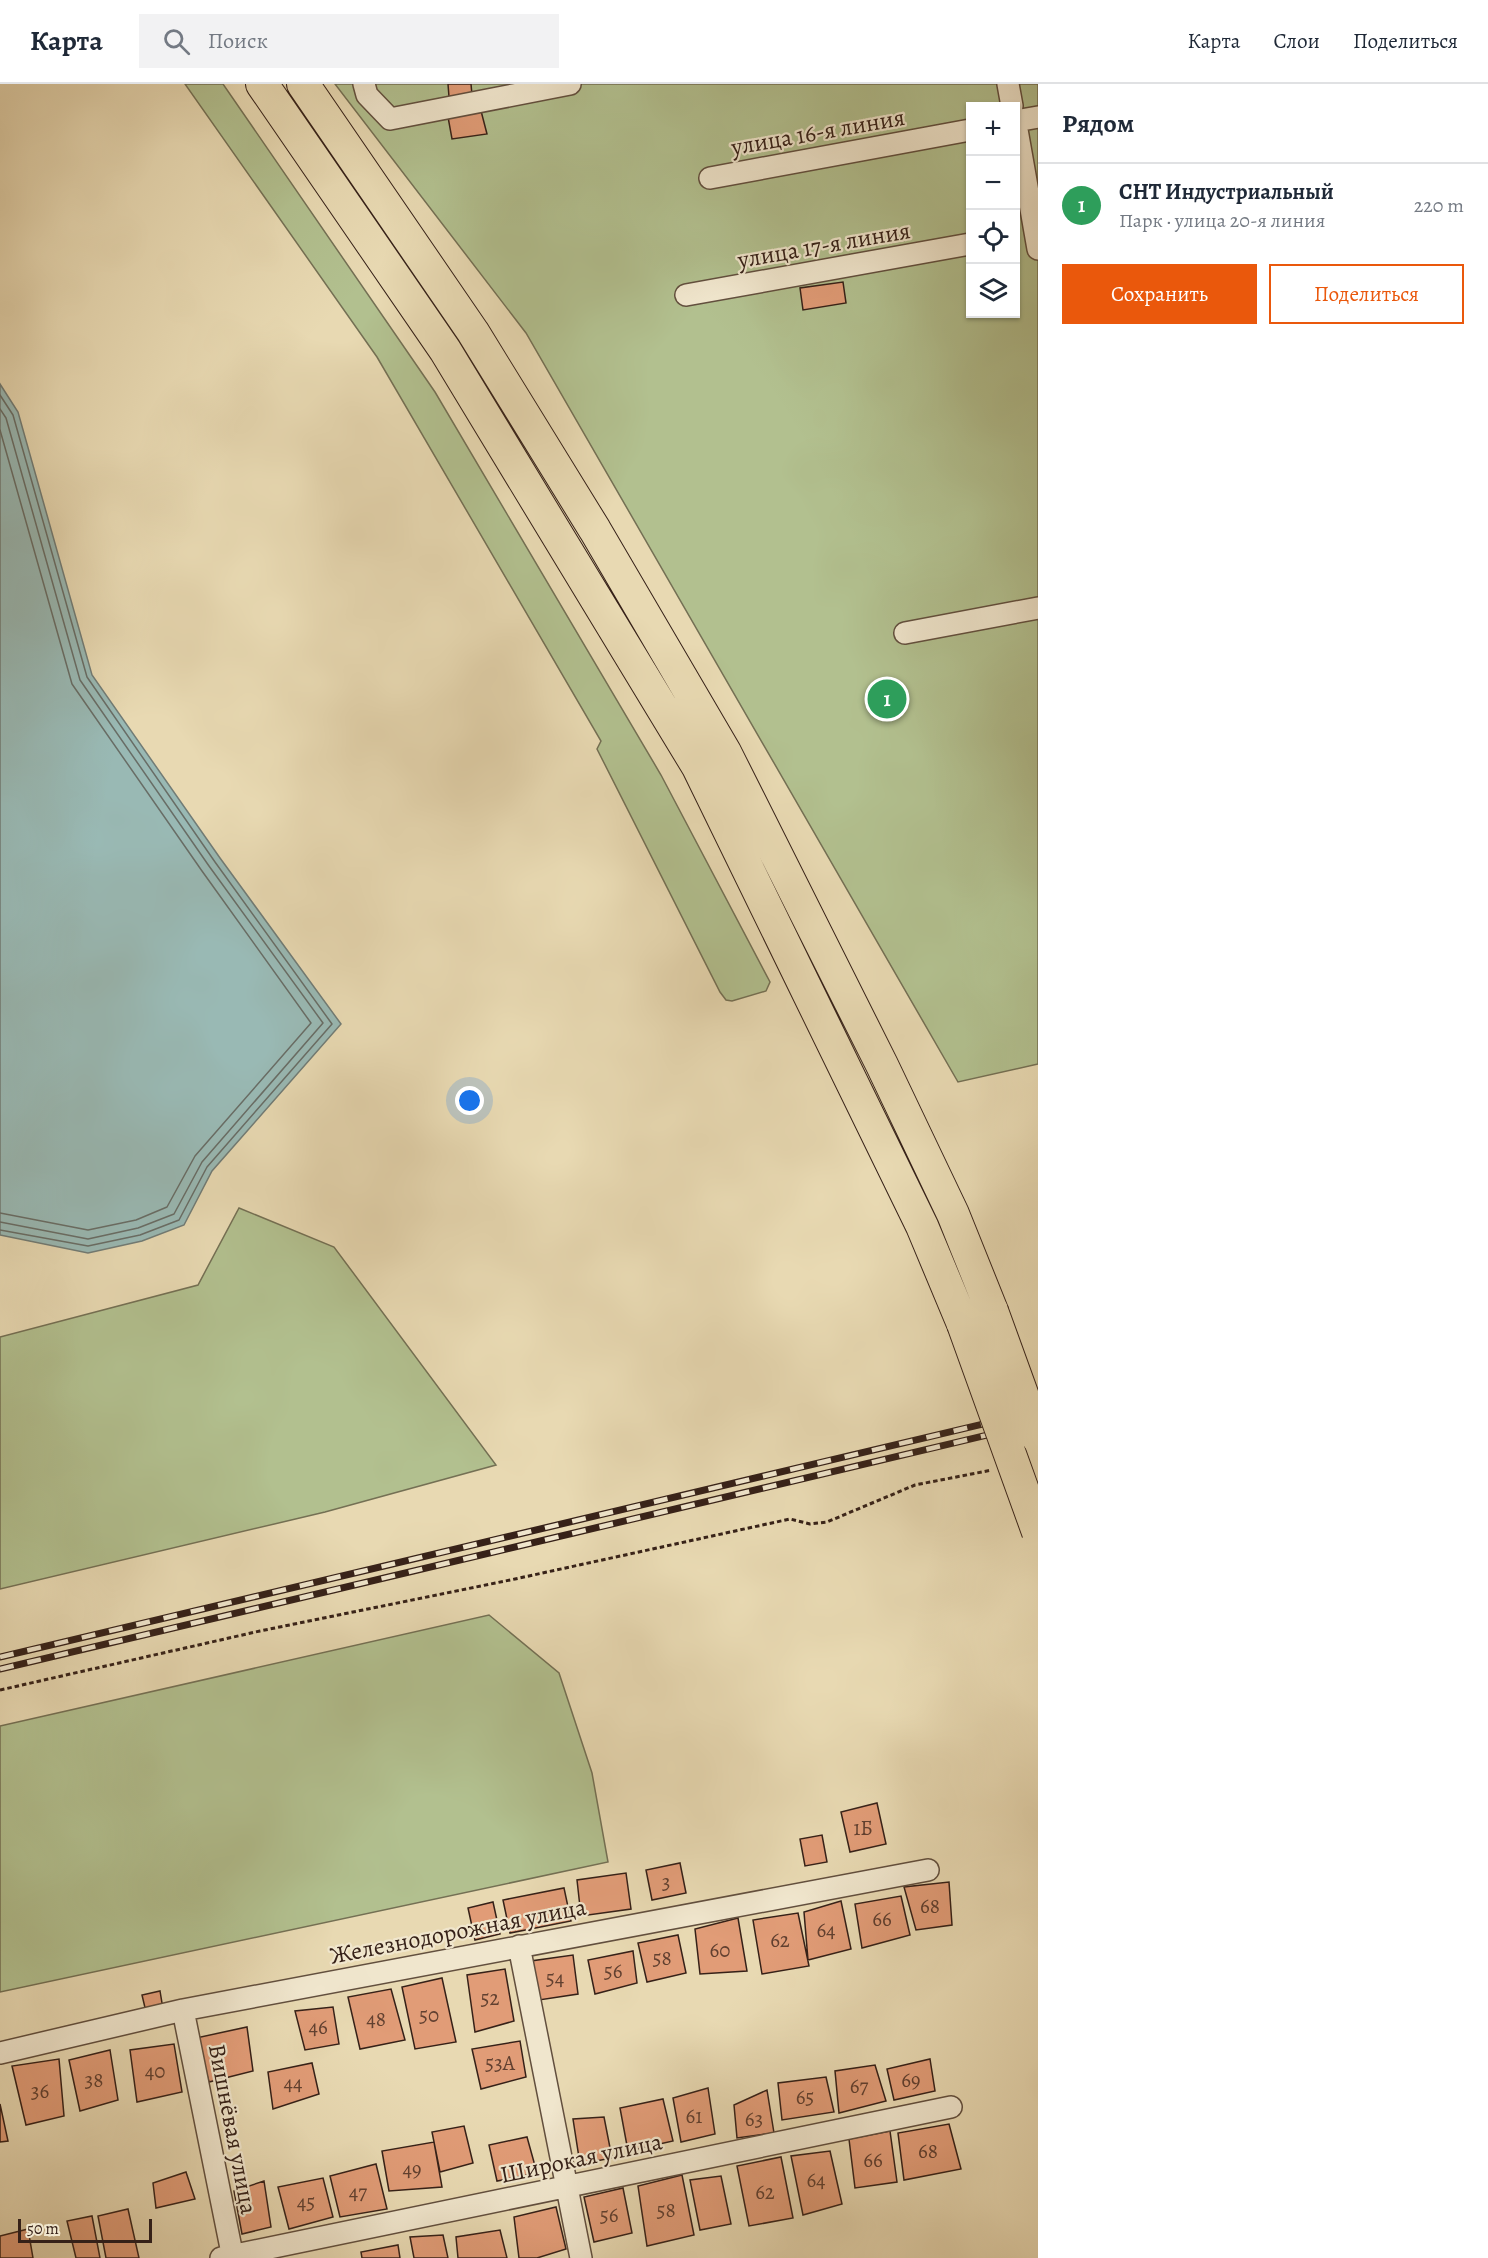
<!DOCTYPE html>
<html lang="ru">
<meta charset="utf-8">
<style>
body{margin:0;font-family:Alegreya,serif;background:#f2f2f3;color:#1f2937}
.controls{position:absolute;right:18px;top:18px;display:grid;overflow:hidden;border-radius:0px;box-shadow:0 2px 4px #0004}
.controls button{width:54px;height:54px;display:grid;place-items:center;padding:0;border:0;border-bottom:2px solid #e0e1e3;background:#fff;color:#1f2937;font:30px sans-serif}
.scale{position:absolute;left:18px;bottom:15px;width:134px;box-sizing:border-box;padding-left:6px;border:3px solid #362118;border-top:0;font-size:16px;line-height:21px;white-space:nowrap;color:#362118;-webkit-text-stroke:4px #f0e6cd;paint-order:stroke}
.you{position:absolute;left:470px;top:1017px;width:21px;height:21px;margin:-15px;border:4px solid #fff;border-radius:50%;background:#1a73e8;box-shadow:0 0 0 9px #1a73e833}
.badge{display:grid;place-items:center;width:39px;height:39px;border-radius:50%;background:#ea580c;color:#fff;font-size:20px;font-weight:700}
.pin{position:absolute;translate:-50% -50%;border:3px solid #fff;box-shadow:0 2px 6px #0006}
.list{margin:0;padding:0;list-style:none}
h2{display:flex;justify-content:space-between;align-items:center;height:78px;margin:0;padding:0 24px;font-size:26px}
h2 small{font-size:20px;font-weight:400;color:#747a83}
.list li{display:grid;grid-template-columns:39px 1fr auto;gap:18px;align-items:center;box-sizing:border-box;height:84px;padding:0 24px;border-top:2px solid #e0e1e3}
.list b{display:block;font-size:22px;white-space:nowrap}
.list p{margin:0;font-size:20px;white-space:nowrap;color:#747a83}
.list em{font-size:20px;font-style:normal;color:#747a83}
.actions{display:flex;gap:12px;padding:18px 24px}
.actions a{flex:1;padding:14px 0;border:2px solid #ea580c;border-radius:0px;text-align:center;font-size:21px;color:#ea580c}
.actions .main{background:#ea580c;color:#fff}
.icon{flex:none;width:33px;height:33px;fill:none;stroke:currentColor;stroke-width:2;stroke-linecap:round;stroke-linejoin:round}
.map{position:relative;flex:none;width:1038px;height:2174px;overflow:hidden}
header{display:flex;align-items:center;gap:36px;box-sizing:border-box;height:84px;padding:0 30px;background:#fff;border-bottom:2px solid #e0e1e3}
header strong{font-size:28px}
nav{display:flex;gap:33px;margin-inline-start:auto;font-size:21px}
.search{width:420px;height:54px;background:#f2f2f3;display:flex;align-items:center;gap:15px;box-sizing:border-box;padding:0 21px;border-radius:0px;color:#747a83;font-size:22px}
main{display:flex}
aside{flex:1;background:#fff}
.map>svg:first-child{display:block}
.green{fill:#b2c08f;stroke:#747054;stroke-width:1.5;fill-rule:evenodd}
.water{fill:#99b9b4;stroke:#717c76;stroke-width:1.5}
.lines{fill:none;stroke-linecap:round;stroke-linejoin:round}
.shore{stroke:#686d66;stroke-width:1.5}
.building{fill:#e19c77;stroke:#362118;stroke-width:1.5}
.minor-casing{stroke:#624f3e;stroke-width:24}
.primary-casing{stroke:#362118;stroke-width:34}
.path{stroke:#362118;stroke-width:3;stroke-dasharray:4.5 3;stroke-linecap:butt}
.minor{stroke:#f0e6cd;stroke-width:21}
.primary{stroke:#e8d9b2;stroke-width:32}
.rail-casing{stroke:#362118;stroke-width:7}
.rail{stroke:#f0e6cd;stroke-width:4.5;stroke-dasharray:14;stroke-linecap:butt}
.primary-bridge-casing{stroke:#362118;stroke-width:34;stroke-linecap:butt}
.primary-bridge{stroke:#e8d9b2;stroke-width:32}
.labels{text-anchor:middle;dominant-baseline:central;stroke-width:4.5;stroke-linejoin:round;paint-order:stroke}
.number-label{font-size:21px;fill:#614030}
.street-label{font-size:24px;fill:#362118;stroke:#f0e6cd}
</style>
<header>
<strong>Карта</strong>
<div class="search"><svg class="icon" aria-label="search" viewBox="0 0 24 24"><circle cx="10" cy="10" r="6"/><path d="M15 15l6 6"/></svg>Поиск</div>
<nav><a>Карта</a><a>Слои</a><a>Поделиться</a></nav>
</header>
<main>
<div class="map">
<svg width="1038" height="2174" viewBox="0 0 1038 2174">
<rect width="100%" height="100%" fill="#e8d9b2"/>
<filter id="stains"><feTurbulence type="fractalNoise" baseFrequency=".00333" numOctaves="4"/><feColorMatrix values="0 0 0 0 .2 0 0 0 0 .09 0 0 0 0 .02 0 0 0 .5 -.17"/></filter>
<radialGradient id="worn" r=".72"><stop offset=".6" stop-color="#630" stop-opacity="0"/><stop offset="1" stop-color="#630" stop-opacity=".3"/></radialGradient>
<path class="green" d="M185,0H223L435,308L661,691L770,898L766,907L732,917L726,916L720,908L597,665L601,657L377,273Z
M335,0H1038V980L958,998L526,249ZM970,22H1016V230H970Z
M239,1124L334,1163L496,1381L325,1428L0,1505V1253L198,1201Z
M489,1531L559,1589L592,1689L608,1778L0,1908V1642Z"/>
<path class="water" d="M0,300L18,328L92,591L220,774L341,940L212,1087L184,1141L142,1157L88,1169L0,1151Z"/>
<g class="lines">
<path class="shore" d="M0,311L13,331L87,593L215,778L332,940L207,1083L179,1136L140,1151L88,1162L0,1146
M0,325L6,334L80,596L209,782L323,939L202,1078L174,1130L138,1144L88,1155L0,1138
M0,346L72,600L202,787L311,939L195,1072L167,1123L136,1136L88,1146L0,1129"/>
</g>
<path class="building" d="M448,0H471L472,11L449,13Z
M480,23L487,50L452,55L448,33Z
M843,198L846,219L803,226L800,204Z
M877,1719L886,1760L850,1768L841,1728Z
M822,1751L827,1778L805,1782L800,1755Z
M680,1779L686,1809L652,1816L646,1786Z
M626,1789L631,1825L581,1832L577,1796Z
M949,1798L952,1841L916,1846L904,1803Z
M564,1804L571,1837L510,1849L503,1816Z
M901,1812L910,1851L862,1864L855,1820Z
M841,1817L851,1865L808,1876L804,1828Z
M493,1818L500,1850L475,1856L468,1824Z
M798,1829L809,1882L762,1890L753,1836Z
M738,1834L747,1887L700,1890L695,1845Z
M678,1851L686,1889L647,1898L638,1859Z
M633,1867L637,1899L595,1910L588,1876Z
M573,1871L578,1910L539,1916L531,1877Z
M505,1885L514,1937L475,1948L467,1891Z
M442,1894L456,1958L415,1965L402,1903Z
M391,1905L405,1956L360,1965L348,1913Z
M160,1907L163,1925L146,1928L142,1911Z
M333,1923L339,1960L305,1966L295,1927Z
M247,1943L253,1987L209,1998L196,1954Z
M520,1957L526,1993L481,2005L472,1965Z
M174,1960L182,2008L137,2018L130,1966Z
M110,1966L118,2016L80,2027L69,1976Z
M59,1975L64,2032L26,2041L12,1982Z
M930,1975L935,2007L894,2016L887,1985Z
M312,1979L319,2010L273,2025L268,1988Z
M875,1981L886,2017L839,2029L835,1987Z
M826,1993L834,2028L782,2036L778,1999Z
M708,2004L715,2050L681,2058L673,2014Z
M767,2006L774,2049L737,2054L734,2021Z
M663,2015L673,2057L628,2067L620,2024Z
M0,2020L8,2057L0,2058Z
M604,2033L612,2074L580,2080L573,2035Z
M949,2040L961,2085L904,2096L898,2049Z
M464,2042L473,2079L440,2088L432,2048Z
M890,2047L897,2098L855,2104L849,2055Z
M527,2053L537,2089L497,2097L489,2061Z
M434,2058L442,2103L389,2107L382,2067Z
M830,2067L842,2120L803,2131L791,2072Z
M781,2073L793,2134L749,2142L737,2082Z
M376,2080L387,2125L340,2133L330,2092Z
M186,2088L195,2115L156,2124L153,2099Z
M682,2091L694,2151L647,2162L638,2102Z
M721,2092L731,2140L700,2146L690,2096Z
M323,2094L333,2133L289,2145L278,2103Z
M264,2097L271,2143L242,2150L234,2107Z
M623,2104L632,2149L594,2158L584,2113Z
M556,2123L566,2165L537,2174H519L514,2133Z
M128,2125L139,2174H106L98,2132Z
M92,2132L100,2174H76L67,2137Z
M28,2145L33,2174H0V2152Z
M500,2146L507,2174H458L456,2153Z
M443,2151L448,2174H414L410,2153Z
M398,2161L400,2174H362L361,2168Z"/>
<g class="lines">
<g class="minor-casing">
<path id="minor" d="M364,0L367,11L390,35L570,0
M1008,0L1012,22
M1016,37L1038,33
M1016,40L1038,165
M710,94L970,46
M686,211L970,160
M905,549L1038,524
M519,1862L581,2174
M183,1926L233,2174
M0,1969L183,1926L928,1786
M221,2174L951,2023"/>
</g>
<g class="primary-casing">
<path id="primary" d="M262,0L445,266L698,683L922,1142L963,1240
M303,0L473,248L595,446L725,668L882,981L953,1130L992,1227"/>
</g>
<path class="path" d="M0,1606L260,1547L515,1495L790,1435L810,1440L827,1438L915,1401L992,1386"/>
<use href="#minor" class="minor"/>
<use href="#primary" class="primary"/>
<g class="rail-casing">
<path id="rail" d="M0,1573L1038,1327
M0,1585L1038,1339"/>
</g>
<use href="#rail" class="rail"/>
<g class="primary-bridge-casing">
<path id="primary-bridge" d="M992,1227L1038,1354
M963,1240L1038,1448"/>
</g>
<use href="#primary-bridge" class="primary-bridge"/>
</g>
<g class="labels">
<g class="number-label">
<text x="863" y="1744">1Б</text>
<text x="666" y="1798">3</text>
<text x="930" y="1822">68</text>
<text x="882" y="1835">66</text>
<text x="826" y="1846">64</text>
<text x="780" y="1856">62</text>
<text x="720" y="1866">60</text>
<text x="662" y="1874">58</text>
<text x="613" y="1887">56</text>
<text x="555" y="1894">54</text>
<text x="490" y="1914">52</text>
<text x="429" y="1931">50</text>
<text x="376" y="1935">48</text>
<text x="318" y="1943">46</text>
<text x="500" y="1979">53А</text>
<text x="155" y="1987">40</text>
<text x="94" y="1996">38</text>
<text x="911" y="1996">69</text>
<text x="293" y="1999">44</text>
<text x="859" y="2002">67</text>
<text x="40" y="2007">36</text>
<text x="805" y="2013">65</text>
<text x="694" y="2032">61</text>
<text x="754" y="2035">63</text>
<text x="928" y="2067">68</text>
<text x="873" y="2076">66</text>
<text x="412" y="2085">49</text>
<text x="816" y="2096">64</text>
<text x="358" y="2108">47</text>
<text x="765" y="2108">62</text>
<text x="306" y="2118">45</text>
<text x="666" y="2126">58</text>
<text x="609" y="2131">56</text>
</g>
<g class="street-label">
<text transform="translate(818 48) rotate(-10)">улица 16-я линия</text>
<text transform="translate(824 161) rotate(-10)">улица 17-я линия</text>
<text transform="translate(458 1847) rotate(-11)">Железнодорожная улица</text>
<text transform="translate(233 2045) rotate(79)">Вишнёвая улица</text>
<text transform="translate(581 2074) rotate(-12)">Широкая улица</text>
</g>
</g>
<rect width="100%" height="100%" filter="url(#stains)"/>
<rect width="100%" height="100%" fill="url(#worn)"/>
</svg>
<div class="controls">
<button>+</button>
<button>−</button>
<button><svg class="icon" aria-label="locate" viewBox="0 0 24 24"><circle cx="12" cy="12" r="6"/><path d="M12 2v4M12 18v4M2 12h4M18 12h4"/></svg></button>
<button><svg class="icon" aria-label="layers" viewBox="0 0 24 24"><path d="M12 4l9 5-9 5-9-5zM3 14l9 5 9-5"/></svg></button>
</div>
<div class="scale">50 m</div>
<div class="you"></div>
<div class="pin badge" style="left:887px;top:615px;background:#2e9e5b">1</div>
</div>
<aside>
<h2>Рядом<small></small></h2>
<ul class="list">
<li><span class="badge" style="background:#2e9e5b">1</span><div><b>СНТ Индустриальный</b><p>Парк · улица 20-я линия</p></div><em>220 m</em></li>
</ul>
<div class="actions"><a class="main">Сохранить</a><a>Поделиться</a></div>
</aside>
</main>
